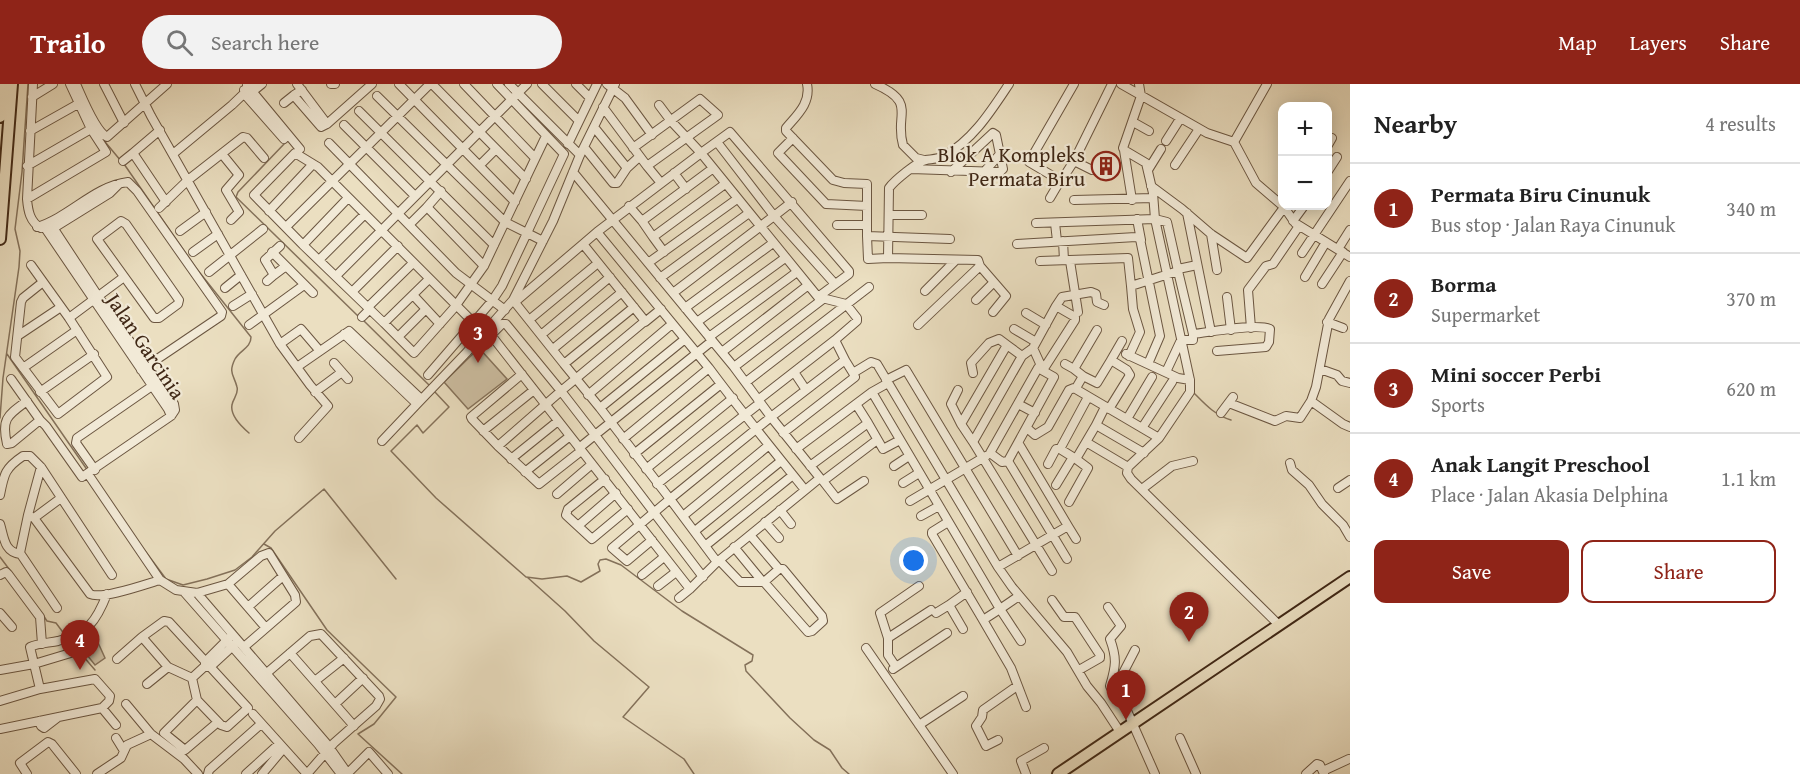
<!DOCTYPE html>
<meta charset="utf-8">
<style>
body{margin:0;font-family:"Gentium Book Plus",serif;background:#f2f2f2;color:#222}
.controls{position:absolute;right:18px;top:18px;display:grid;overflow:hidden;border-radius:12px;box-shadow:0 3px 15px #0003}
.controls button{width:54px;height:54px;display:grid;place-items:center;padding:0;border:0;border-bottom:2px solid #e0e0e0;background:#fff;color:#222;font:30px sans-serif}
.you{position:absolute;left:914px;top:477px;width:21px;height:21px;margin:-15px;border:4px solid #fff;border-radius:50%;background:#1a73e8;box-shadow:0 0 0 9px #1a73e833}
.badge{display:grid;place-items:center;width:39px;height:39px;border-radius:50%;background:#8f2418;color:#fff;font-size:20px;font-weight:700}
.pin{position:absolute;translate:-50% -50px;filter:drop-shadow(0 2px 3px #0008)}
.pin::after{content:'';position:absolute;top:32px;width:21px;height:18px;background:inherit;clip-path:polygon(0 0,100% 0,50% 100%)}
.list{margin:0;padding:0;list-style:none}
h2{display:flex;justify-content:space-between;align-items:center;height:78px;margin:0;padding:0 24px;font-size:26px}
h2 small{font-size:20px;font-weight:400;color:#767676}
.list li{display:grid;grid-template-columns:39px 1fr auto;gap:18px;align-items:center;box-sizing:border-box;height:90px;padding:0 24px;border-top:2px solid #e0e0e0}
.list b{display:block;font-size:22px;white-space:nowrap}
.list p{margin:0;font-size:20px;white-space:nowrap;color:#767676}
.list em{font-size:20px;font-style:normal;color:#767676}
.actions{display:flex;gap:12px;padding:18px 24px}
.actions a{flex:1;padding:14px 0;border:2px solid #8f2418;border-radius:12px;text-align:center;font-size:21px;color:#8f2418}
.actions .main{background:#8f2418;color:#fff}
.icon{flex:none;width:33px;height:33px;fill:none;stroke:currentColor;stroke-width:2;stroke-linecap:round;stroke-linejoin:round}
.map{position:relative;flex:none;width:1350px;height:690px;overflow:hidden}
header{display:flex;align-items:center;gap:36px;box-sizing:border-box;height:84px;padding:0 30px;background:#8f2418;color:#fff}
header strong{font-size:28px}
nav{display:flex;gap:33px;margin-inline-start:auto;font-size:21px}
.search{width:420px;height:54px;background:#f2f2f2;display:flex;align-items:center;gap:15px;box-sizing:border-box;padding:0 21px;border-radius:33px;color:#767676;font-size:22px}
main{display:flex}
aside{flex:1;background:#fff}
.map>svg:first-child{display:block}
.green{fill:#cec0a4;stroke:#87745d;stroke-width:1.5}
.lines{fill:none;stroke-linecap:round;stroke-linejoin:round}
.stream{stroke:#84715a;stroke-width:1.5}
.minor-casing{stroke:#6b5641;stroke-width:10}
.highway-casing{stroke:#402816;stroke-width:14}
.minor{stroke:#f2ead7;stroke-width:8}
.highway{stroke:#ebdfc1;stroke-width:10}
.labels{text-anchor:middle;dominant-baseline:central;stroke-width:4.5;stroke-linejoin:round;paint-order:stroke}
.poi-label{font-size:21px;fill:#402816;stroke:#f2ead7;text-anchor:end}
.street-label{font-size:21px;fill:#402816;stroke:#f2ead7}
</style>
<header>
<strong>Trailo</strong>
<div class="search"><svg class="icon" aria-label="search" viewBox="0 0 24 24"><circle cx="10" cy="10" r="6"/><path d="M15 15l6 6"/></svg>Search here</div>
<nav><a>Map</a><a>Layers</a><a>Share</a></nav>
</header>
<main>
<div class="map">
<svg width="1350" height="690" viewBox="0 0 1350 690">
<rect width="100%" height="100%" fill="#ebdfc1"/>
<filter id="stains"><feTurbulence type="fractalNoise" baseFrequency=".00333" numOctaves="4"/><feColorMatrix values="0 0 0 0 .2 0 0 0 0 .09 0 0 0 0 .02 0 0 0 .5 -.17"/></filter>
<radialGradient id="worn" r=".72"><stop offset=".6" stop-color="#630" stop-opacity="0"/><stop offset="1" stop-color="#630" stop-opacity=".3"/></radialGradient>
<path class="green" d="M479,264L507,295L468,325L444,298Z
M95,552L105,574L95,581L79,561Z"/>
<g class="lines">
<path class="stream" d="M101,53L121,77
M285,59L238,108L236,113L358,232
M124,80L196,184L251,253C251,264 240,266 235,275C228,289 234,291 237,303C239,310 233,314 232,321C230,331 242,343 249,349
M364,237L429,301
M7,270L88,387
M434,307L449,323L423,349L417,341L391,367L436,414L526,493L542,495L567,492L581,498L600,487L598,480L600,476L606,475L621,481L682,527L753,571L752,577L745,581L746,587L790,634L814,656L830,666L842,684L849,690
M1192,307C1204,319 1214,331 1231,336
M0,334L3,294L19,183L20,167L15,145L22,88L28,0
M134,452L166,495L183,501L207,495L235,486L252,473L275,447L324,405L396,495
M264,460L271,464L327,546L396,613L374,640L358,650L402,690
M0,473L12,489
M527,493L565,527L594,557L649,603L623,633L684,675L694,690
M43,531L47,537L56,539L65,551
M70,557L95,586"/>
<g class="minor-casing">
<path id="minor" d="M33,0L27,115L106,68L91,45L70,0
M76,0C82,13 95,47 107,53L167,0
M104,0L124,39
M135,0L151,32L280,260L310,301L328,322L299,354
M297,0L327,40L372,0
M331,0H335
M399,0L515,118
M432,0L526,95
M464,0L535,74
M497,0L564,70L527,149L543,157
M509,0L580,71
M542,0L579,37
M576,0L590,14
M607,0L625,14L652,51
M807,0C811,19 797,31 786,44V47L833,96L844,99L867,100V152L950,155
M875,0C918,19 894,30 903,61L916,74L924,76
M1074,0L1029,78L1061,97L1074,77L1112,0
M1121,0L1207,49L1234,58
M1139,0L1141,12L1123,64L1124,66L1146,79L1153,109L1155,135L1167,138L1178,187
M247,1L300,65
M244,6L247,13L284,55
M302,6L294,11L295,13L321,43L327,40
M252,8L262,0
M377,12L505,138L527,149L502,202L492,217L428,291
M32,13L53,0
M284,19L294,11
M659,21L671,37L701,69L597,148L709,284
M603,23L647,82
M359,27L494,161
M1133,38L1149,47
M344,41L415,112
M594,43L627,84L639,73
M160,46L133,69L166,118
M30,47L78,20
M793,54L778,69L826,120L867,122
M1166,57L1180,35
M1234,58L1256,99L1284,123L1295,139L1350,173
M1234,58L1267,0
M329,59L456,189L505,226
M568,60L597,0
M1328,61L1332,54
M584,63L613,99H617L627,84
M633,64L700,15L718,31L647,82L661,99
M1124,66L1132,116
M173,70L232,21L254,0
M222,70L239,91L226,106L239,128L231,136
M123,77L133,69
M1074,77L1092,86
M313,80L318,83L484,249
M480,81L496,65
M1175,81L1199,45
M27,82L91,45
M712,85L642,137L653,153L725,100
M911,85L1000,88L1003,85L996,51L993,49L951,88
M1148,86L1161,65
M1328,87L1337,73
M573,88L734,283L771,333L845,276L853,289L871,278L877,280L998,483L1012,503L1067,568L1087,602L1101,619L1120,648
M984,88L1000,70
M674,89L686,105
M1151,102L1182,125L1211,150L1247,174L1285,122
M441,107L427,123L484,182
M1050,114L1060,97
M27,115C28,127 30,138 41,144
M1074,116L1153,114
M792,118L774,132L835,200
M629,122L642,137
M159,124L188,96L243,53L247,54L264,74
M269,127L313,80L295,69L254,111L303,161L384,239
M1187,129L1211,248
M890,131H922
M1137,135L1141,156
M121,137L126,140L179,216L178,220L159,234H154L97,155Z
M1293,137L1304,122
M1036,139L1155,135L1190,296V308L1159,354L1128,383L1086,358
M1055,139L1057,157
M43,141L168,325L171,332
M409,141L427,123
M837,141H866
M37,143C70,133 94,102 128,98L137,107L222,228L221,232L141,286
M286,143L430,0
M52,145L110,109L119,100
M180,147L206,128
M1211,150L1217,186
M867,152L868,175L888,174
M653,153L664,168
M1063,157L1064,176
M583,160L597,148
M1017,160L1136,153L1140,155L1160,252L1148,280
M303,161L348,114
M280,162L265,176L274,191L286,182
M1338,165L1350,146
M193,168L218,150
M272,168L313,209
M1302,169L1350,97
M319,176L365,130
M1040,177L1128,174L1131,202
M1070,177L1078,228
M648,179L737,115
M31,181L69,234
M1178,185L1197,181
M209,188L263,145
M336,192L527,0
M1305,193L1326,158
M660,194L749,129
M429,195L384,239L414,269L454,224L484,182L546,52
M267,197L274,191
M43,198L23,214L21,218L15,273L58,330L107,293L69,234L124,193
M1322,200L1343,168
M225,204L241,191
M925,207L955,177
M352,208L398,162
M673,209L774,132L717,58
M413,211L440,240
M818,213L849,190V187L730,48L701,69L818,213L846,220L857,234V237L835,256
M1227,213L1231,246
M513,216L564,280L634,223
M976,216L993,199
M515,218L583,160L645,237L561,307L506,240H502L491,251L690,505L717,478L820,394L823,397L877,356
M233,222L252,210
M1056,222L1062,213L1091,208L1096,210L1097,218L1104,221
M368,223L413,179
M685,224L773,159
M993,228L1006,212L980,182L978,176L888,174L889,104C894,97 918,77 926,76C932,75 938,75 944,72C973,56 991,27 1009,0
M1026,229L1046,241
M362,233L370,225
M529,236L598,179
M645,238L661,225
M697,238L785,174
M1327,238L1343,244
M249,241L304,201
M918,241L980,182
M1251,244L1248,206L1266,182L1273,180L1299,142
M1014,245L1036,258
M344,250L417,320L466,269L513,216L553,137L580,71L615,0
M19,251L61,223
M541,251L610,193
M398,253L426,225
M709,253L797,188
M685,255L600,324L670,415L771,333L820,394
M280,260L301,245L319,266
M1007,261L1022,272
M1033,264L1043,286
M553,265L622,208
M722,268L807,202
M1126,270L1178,294L1190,296
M1129,272L1140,248L1133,225L1131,202L1178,187L1193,250C1211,248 1256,239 1270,245L1269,258L1266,263L1217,267
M334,279L348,295
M564,280L600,324
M1065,280L1074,285
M297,283L349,247L421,315
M734,283L823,215
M23,284L77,246
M1038,284L1054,293L1008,377L1002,378L990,369Z
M1320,285L1337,291L1342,297L1350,299
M1043,286L1075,236V233L1056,222L1033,264L1022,272L973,358L1052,487
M794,288L806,306
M1166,288L1181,256H1193V250
M522,290L471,333L472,335L498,362L539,400L581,367
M1083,292L1097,299L1111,276
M11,295L40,336
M886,296L906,286L1018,472
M746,298L869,203
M1076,304L1083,292L1074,285L1097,246
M958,306L951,320L961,340
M40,308L94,270
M315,308L342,288
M872,308L1000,525L1019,512
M588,311L672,240
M758,316L835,256L845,276
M27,317C8,331 1,334 7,360L12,359L40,336L46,342L82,393L171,332L175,326L174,320L98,212L50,139
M1311,317L1343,340L1350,343
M1229,319L1275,337L1286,332L1300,334L1311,317L1316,303L1329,235L1350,197
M1018,320L1035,329
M1109,325L1130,291L1127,286L1111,276L1122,257
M1221,329L1233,313
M1127,335L1152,293
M868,339L883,365L900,356
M1096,341L1105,323
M1027,344L1035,351L1048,343L1069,306L1074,304L1159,354
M1142,344L1172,298
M483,347L534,306
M783,349L855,293L853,289
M623,355L709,284C740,326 773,366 805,406
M382,357L417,320
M973,358L961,340L1007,261L999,255L989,259L971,279L973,289
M498,362L561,307L595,351L579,364
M796,365L872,308L888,299
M634,370L721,300
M511,375L558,337
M1076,375L1060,365L1088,313
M1008,377L1067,475
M1290,379L1292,386L1309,401L1322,420L1343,441L1350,453
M1048,380L1056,365H1060
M810,382L868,339L856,320
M894,382L909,372
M41,383L28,431L34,434L90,510C102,516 146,500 160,496
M1128,383L1127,389L1131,395L1279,541
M646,385L733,314
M95,386L76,359L77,354L152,302
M525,388L570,352
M88,390L160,496L176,506L197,509L228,500L261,472L269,469L295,511L296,518L244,563
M605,395L568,425L566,431L592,455L628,425
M823,397L837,415L864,397
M903,399L919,389
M657,400L760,319
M1056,401L1073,373
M1338,404L1350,396
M1142,405L1172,382L1193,377
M557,410L592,380
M0,411C4,390 5,384 23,372H30L41,383L112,491
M910,417L986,372
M1069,418L1088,384L1076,375L1096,341L1144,369
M780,426L791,440
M28,431L20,469L57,524
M683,432L768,362
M921,432L939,422
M34,434L61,414
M765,438L779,454
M948,438L932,448V450L983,536L1000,525L1021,557
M0,440C4,453 4,468 20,470
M579,441L616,409
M1068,442L1076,455
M695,447L781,377
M750,451L779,485
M652,456L627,477L612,464L670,415L717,478
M705,462L793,391
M734,463L762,497
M719,476L740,498H764L808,548L812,547L823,537L822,532L783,485H779L764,498
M998,483L1068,442L1019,360
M0,491L6,488L8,490L40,533L42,560
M642,491L664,473
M703,493L595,351L712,257
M228,500L266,544
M658,502L676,488
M185,509L318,660L341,690
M197,509L327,660L348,690
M679,514L690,505
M1052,516L1064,533H1075L1100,571V574L1079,586
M248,523L283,492
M1108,523L1121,542L1110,555C1117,574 1116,582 1110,602L1111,604L1121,611
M0,529L12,543
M936,529L949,521
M983,536L1011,584L1026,623
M963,545L949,521L967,508
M888,554L931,526
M866,564L953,690
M1135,566L1122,591L1121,613L1155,690
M290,569L354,642
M117,575L142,553
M205,582V578L230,553
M896,583L888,571V554L880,529L919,502
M893,585L947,549
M0,586L34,580L74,568
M192,594L168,583L142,553L164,537L169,538L248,624L227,643L221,641L197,616
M192,594L197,616L164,649L185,666L218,638
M192,594L204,583H210L235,560
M261,594L310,552L321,550L379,612L380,615L376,622L334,659L307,690
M315,597L344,574
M147,600L168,583
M40,605L95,595L110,612L109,617L102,624
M0,617L40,605L30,563C38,559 49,559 58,557C88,549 96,538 107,510
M126,620L151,650L184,675L198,690
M335,620L363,594
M253,630L307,690
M39,637L41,642L44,644L57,634
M919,641L963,612
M0,645L102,624L116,641
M116,654L124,667
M1180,654L1196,690
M998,656L986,662L976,642L982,633L983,626L1017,602
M1323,687L1349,675
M27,690L20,679L48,658L52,660L76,690
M97,690L121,674L127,661L151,650
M208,690L209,686L261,640
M246,690L279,660
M262,690L283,665
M347,690L369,668L388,690
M1026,690L1021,677L1044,664
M1306,690L1317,680L1320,681L1324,690"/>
</g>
<g class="highway-casing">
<path id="highway" d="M0,33L3,0
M0,155L12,0
M1058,690L1350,493"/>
</g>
<use href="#minor" class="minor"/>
<use href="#highway" class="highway"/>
</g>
<defs>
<g id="building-ring" transform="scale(1.5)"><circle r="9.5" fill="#f2ead7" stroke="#8f2418" stroke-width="1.5"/><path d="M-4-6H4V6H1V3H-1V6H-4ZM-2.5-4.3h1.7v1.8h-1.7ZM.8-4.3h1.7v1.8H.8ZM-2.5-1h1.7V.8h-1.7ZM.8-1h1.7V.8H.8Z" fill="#8f2418"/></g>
</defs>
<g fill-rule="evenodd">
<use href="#building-ring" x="1106" y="82"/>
</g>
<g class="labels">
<g class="poi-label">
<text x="1085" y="70">Blok A Kompleks<tspan x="1085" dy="24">Permata Biru</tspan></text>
</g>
<g class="street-label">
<text transform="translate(146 262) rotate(56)">Jalan Garcinia</text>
</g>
</g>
<rect width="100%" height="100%" filter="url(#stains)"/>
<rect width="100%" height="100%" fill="url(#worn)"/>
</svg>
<div class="controls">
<button>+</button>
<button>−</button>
</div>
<div class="you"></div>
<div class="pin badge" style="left:1126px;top:636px">1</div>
<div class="pin badge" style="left:1189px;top:558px">2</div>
<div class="pin badge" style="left:478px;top:279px">3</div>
<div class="pin badge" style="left:80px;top:586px">4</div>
</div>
<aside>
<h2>Nearby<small>4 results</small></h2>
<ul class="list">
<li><span class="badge">1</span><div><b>Permata Biru Cinunuk</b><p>Bus stop · Jalan Raya Cinunuk</p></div><em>340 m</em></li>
<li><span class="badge">2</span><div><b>Borma</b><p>Supermarket</p></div><em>370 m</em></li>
<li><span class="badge">3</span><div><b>Mini soccer Perbi</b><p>Sports</p></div><em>620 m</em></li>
<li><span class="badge">4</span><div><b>Anak Langit Preschool</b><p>Place · Jalan Akasia Delphina</p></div><em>1.1 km</em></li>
</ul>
<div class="actions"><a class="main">Save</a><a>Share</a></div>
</aside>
</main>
